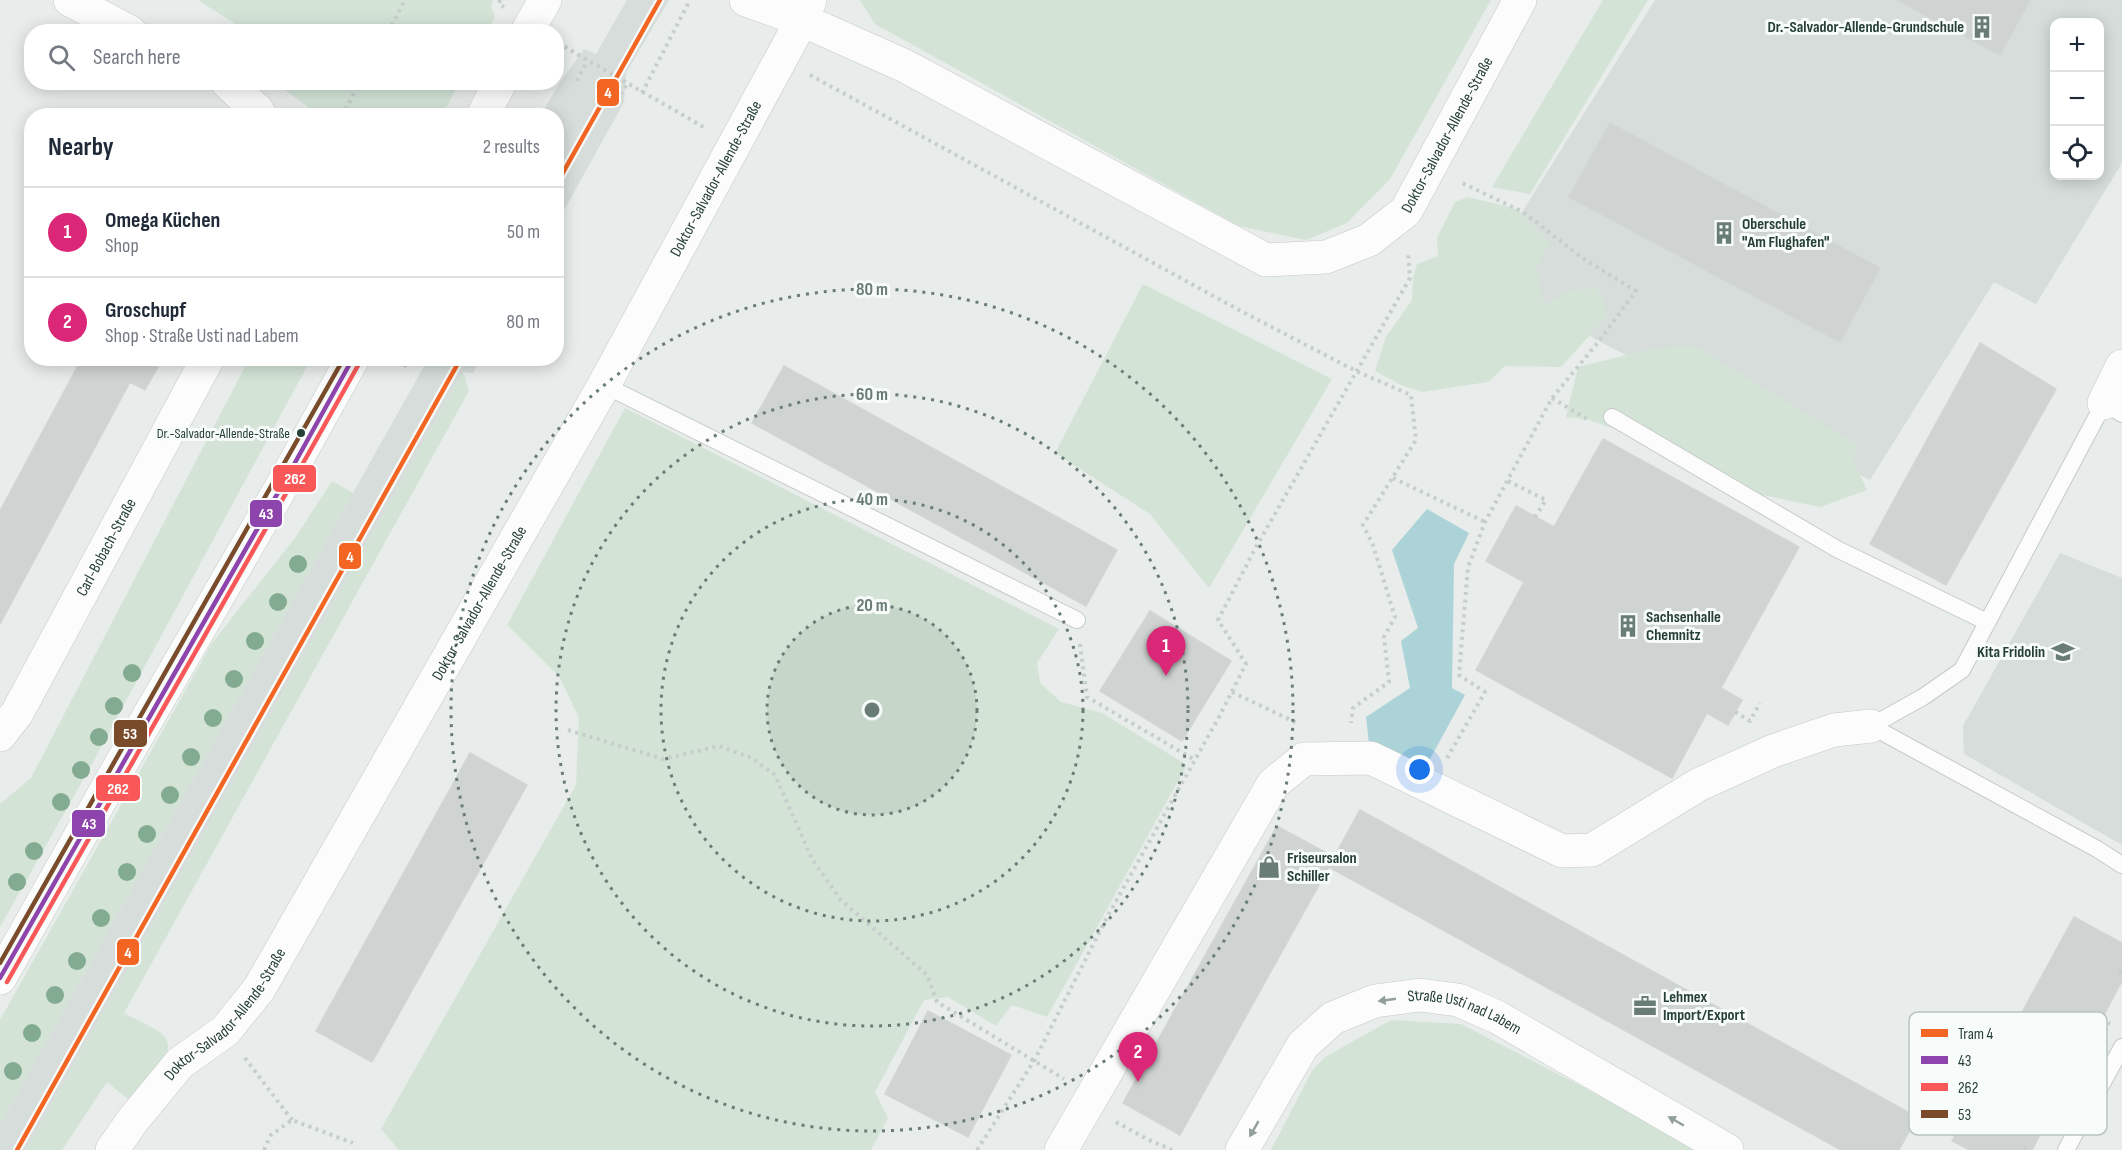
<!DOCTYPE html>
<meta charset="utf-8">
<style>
body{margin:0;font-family:"Sofia Sans Condensed",sans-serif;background:#f6f6f7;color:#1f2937}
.controls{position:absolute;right:18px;top:18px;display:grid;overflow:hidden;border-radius:12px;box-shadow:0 3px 15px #0003}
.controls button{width:54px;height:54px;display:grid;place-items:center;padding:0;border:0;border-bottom:2px solid #e0e1e3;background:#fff;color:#1f2937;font:30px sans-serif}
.you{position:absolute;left:1420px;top:770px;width:21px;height:21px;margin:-15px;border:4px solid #fff;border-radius:50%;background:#1a73e8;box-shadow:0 0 0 9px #1a73e833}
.badge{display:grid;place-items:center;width:39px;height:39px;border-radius:50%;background:#db2777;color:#fff;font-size:20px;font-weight:700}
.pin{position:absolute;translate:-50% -50px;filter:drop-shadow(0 2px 3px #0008)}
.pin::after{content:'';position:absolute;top:32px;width:21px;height:18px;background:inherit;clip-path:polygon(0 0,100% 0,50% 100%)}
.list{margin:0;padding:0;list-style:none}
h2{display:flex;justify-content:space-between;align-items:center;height:78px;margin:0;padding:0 24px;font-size:26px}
h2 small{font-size:20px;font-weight:400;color:#747a83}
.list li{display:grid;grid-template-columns:39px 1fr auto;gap:18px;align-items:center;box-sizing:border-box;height:90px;padding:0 24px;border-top:2px solid #e0e1e3}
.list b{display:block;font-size:22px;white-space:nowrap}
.list p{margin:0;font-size:20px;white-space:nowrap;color:#747a83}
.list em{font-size:20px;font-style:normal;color:#747a83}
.icon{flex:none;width:33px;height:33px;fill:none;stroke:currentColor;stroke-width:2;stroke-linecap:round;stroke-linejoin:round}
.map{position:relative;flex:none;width:2122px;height:1150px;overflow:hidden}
.search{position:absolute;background:#fff;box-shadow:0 3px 15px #0003;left:24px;top:24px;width:540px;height:66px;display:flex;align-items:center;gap:15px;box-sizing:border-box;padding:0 21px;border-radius:24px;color:#747a83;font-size:22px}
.panel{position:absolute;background:#fff;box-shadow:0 3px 15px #0003;left:24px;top:108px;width:540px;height:258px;border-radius:24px}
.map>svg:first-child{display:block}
.built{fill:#d6ddda;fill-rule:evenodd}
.green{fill:#d3e4d7}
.water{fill:#acd4d8}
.building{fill:#cfd4d2;stroke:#d1d5d3;stroke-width:1.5}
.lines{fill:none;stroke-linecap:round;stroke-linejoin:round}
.lane-casing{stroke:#c5c9c7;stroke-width:18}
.street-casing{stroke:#c5c9c7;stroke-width:34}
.secondary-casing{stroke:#c4cac7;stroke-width:34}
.path{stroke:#c6cecb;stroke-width:4;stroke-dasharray:3 4.5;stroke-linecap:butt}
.lane{stroke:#fcfcfc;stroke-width:16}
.street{stroke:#fcfcfc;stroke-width:33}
.secondary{stroke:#fcfcfc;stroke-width:33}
.bus-1-casing{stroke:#f7fbf9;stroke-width:9}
.bus-2-casing{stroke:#f7fbf9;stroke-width:9}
.bus-3-casing{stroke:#f7fbf9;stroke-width:9}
.bus-1{stroke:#8e44ad;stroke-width:4.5}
.bus-2{stroke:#fa5858;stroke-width:4.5}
.bus-3{stroke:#7a4b2a;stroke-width:4.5}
.tram-1-casing{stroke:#f7fbf9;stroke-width:9}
.tram-1{stroke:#f26522;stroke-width:4.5}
.tree{fill:#83ab91}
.oneway{fill:#919e9a}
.ring{fill:none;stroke:#6a7c76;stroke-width:3;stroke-dasharray:3 6}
.bus-dot{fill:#264038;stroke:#f7fbf9;stroke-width:2}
.labels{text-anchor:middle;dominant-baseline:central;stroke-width:6;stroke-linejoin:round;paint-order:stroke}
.bus-label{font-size:14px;fill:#264038;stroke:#f7fbf9;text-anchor:end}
.poi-label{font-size:16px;font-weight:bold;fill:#264038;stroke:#f7fbf9;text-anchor:start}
.street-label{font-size:16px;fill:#264038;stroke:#f7fbf9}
.key{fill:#f7fbf9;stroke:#b8c3bf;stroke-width:1.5}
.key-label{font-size:16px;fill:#264038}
.centre{fill:#6a7c76;stroke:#f7fbf9;stroke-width:3}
.ring-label{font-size:18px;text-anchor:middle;font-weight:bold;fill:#6a7c76;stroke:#f7fbf9;stroke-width:6;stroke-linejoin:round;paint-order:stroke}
.line-badge{stroke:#f7fbf9;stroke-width:2}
.badge-label{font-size:16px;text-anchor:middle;font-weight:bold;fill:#fff}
</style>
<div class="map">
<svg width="2122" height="1150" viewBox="0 0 2122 1150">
<rect width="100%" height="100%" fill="#e8ecea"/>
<path class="built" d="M627,0H669L626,73L624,102L557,223L556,116L541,115L559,84L584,49L596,54Z
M1655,0H2122V163L2036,304L1994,282L1870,480L1599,341L1482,276ZM2054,22H2100V176H2054Z
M428,359H481L473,373L463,372L26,1150H0V1124Z
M2060,553L2122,578V845L1964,754L1963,726Z"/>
<path class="green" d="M198,0H493L491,7L495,17L487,31H246Z
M860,0H1491L1390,179L1347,223L1306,240L1239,226L875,24Z
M1603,0H1648L1530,194L1492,187Z
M276,83H459L442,116L319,115Z
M1468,197L1517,209L1550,242L1536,269L1544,305L1572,290L1597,288L1608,315L1561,367L1505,366L1488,382L1422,392L1401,385L1375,371L1386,337L1412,300L1413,278L1417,264L1438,256L1437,238L1455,202Z
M1143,284L1332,379L1209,588L1150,514L1055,453Z
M1675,346H1695L1856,444L1854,462L1867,490L1820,507L1753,493L1612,428L1586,419L1566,417L1578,367L1643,351Z
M249,359H311L93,762L0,927V804L31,778Z
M463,372L469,391L124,1013C134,1019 159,1029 165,1037C179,1058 141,1087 128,1099L107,1082L62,1150H26Z
M625,408L1059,629L1037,663L1040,683L1061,702L1102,713L1187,765L1047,1017L1012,1005L996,1026L948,997L924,1000L875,1092L888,1118L871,1150H399L381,1129L576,785L579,718L559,676L507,625Z
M332,481L353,493L0,1124V1020L212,643L295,538Z
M1391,1020L1461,1024L1705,1150H1271L1313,1069L1325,1057Z"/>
<path class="water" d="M1427,509L1469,533L1454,564L1452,688L1465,695L1424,770L1369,744L1366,717L1410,688L1401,641L1418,628L1392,550Z"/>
<path class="building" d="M1897,0H2030L2000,55Z
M1610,123L1880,268L1840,342L1569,197Z
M1980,343L2056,389L1946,585L1870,544Z
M82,358H142L158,367L145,390L130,382L0,624V511Z
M784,366L1117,550L1086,606L752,423Z
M1603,439L1799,547L1721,688L1742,700L1728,725L1707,713L1672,778L1476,670L1524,582L1486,561L1516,506L1554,527Z
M1150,611L1231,661L1182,741L1100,691Z
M470,753L527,785L372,1062L316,1031Z
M1360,810L1917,1117L1899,1150H1841L1329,867L1180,1135L1123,1103L1277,826L1334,857Z
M2074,917L2122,943V981L2032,1150H1970L1952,1141Z
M928,1011L1011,1055L968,1137L885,1094Z"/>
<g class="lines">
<g class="lane-casing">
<path id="lane" d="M604,385L1077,620
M1612,417L1837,549L1987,622
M1871,726L1923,697L1962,670L2104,403L2122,414
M1871,726L2097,849L2122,865
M2066,1150L2122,1047"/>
</g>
<g class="street-casing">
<g id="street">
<path d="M70,0L130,32"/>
<path id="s1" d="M810,0L802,20L905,66L1266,260L1326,257L1369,240L1406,211L1520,0"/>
<path d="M227,82L257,110L260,116"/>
<path d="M2104,403L2122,366"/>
<path id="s2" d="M0,735L17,713L208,358"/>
<path id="s3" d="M112,1150L133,1120L180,1063L225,1031L259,989L604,385L802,20L746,0"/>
<path d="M1061,1150L1273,784L1304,759L1371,758L1562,851L1592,850L1698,785L1773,751L1834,730L1871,726"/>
<path id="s4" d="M1242,1150L1303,1045L1333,1018L1375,1001L1420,995L1458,1000L1497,1017L1727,1150"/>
</g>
</g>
<g class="secondary-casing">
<path id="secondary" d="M527,32L545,0
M483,116L500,82
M0,978L110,783L287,477L353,358"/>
</g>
<path class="path" d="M500,0L499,4L504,7
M388,32L405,0
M558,43L705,128
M810,75L1239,310L1356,371L1411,395L1416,440L1363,525L1373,545L1395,617L1384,637L1389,682L1353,708L1351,723
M577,81L587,61
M642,93L690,0
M617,101L627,84
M342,116L360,82
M404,367L411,358
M1552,398L1587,419
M1393,478L1485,522
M1508,481L1546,500L1535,517
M1080,644L1087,697L1195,760
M1232,692L1299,724
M1735,712L1750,721L1760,703
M568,730L663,759L719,746L752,758L775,775L812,859L841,900L927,975L937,1002L1064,1079
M1447,758L1485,692L1459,675L1468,567L1485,522L1552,398L1599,341L1636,291L1581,257L1523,212L1460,182
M2119,972L2122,974
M2095,1016L2110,1024
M245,1058L292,1120
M2071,1060L2084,1067
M2047,1104L2060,1111
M1116,1122L1147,1139L1172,1150
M2023,1149L2026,1150
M264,1150L271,1135L292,1120L353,1143
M977,1150L1034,1061L1106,919L1219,717L1246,664L1218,620L1256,547L1410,278L1408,252"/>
<use href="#lane" class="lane"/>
<use href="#street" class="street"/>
<use href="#secondary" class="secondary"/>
<g class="bus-1-casing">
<path id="bus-1" d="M0,978L287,477L353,358"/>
</g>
<g class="bus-2-casing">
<path id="bus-2" d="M7,982L293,481L360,362"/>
</g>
<g class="bus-3-casing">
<path id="bus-3" d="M0,963L344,358"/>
</g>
<use href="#bus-1" class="bus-1"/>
<use href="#bus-2" class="bus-2"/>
<use href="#bus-3" class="bus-3"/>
<g class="tram-1-casing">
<path id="tram-1" d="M556,185L660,0
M17,1150L461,358"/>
</g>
<use href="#tram-1" class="tram-1"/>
</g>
<g class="tree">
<circle cx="298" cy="564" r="9"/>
<circle cx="278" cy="602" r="9"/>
<circle cx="255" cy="641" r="9"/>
<circle cx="132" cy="673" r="9"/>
<circle cx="234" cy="679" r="9"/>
<circle cx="114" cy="706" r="9"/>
<circle cx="213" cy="718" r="9"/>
<circle cx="99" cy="737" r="9"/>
<circle cx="191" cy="757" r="9"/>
<circle cx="81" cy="770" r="9"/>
<circle cx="170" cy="795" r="9"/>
<circle cx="61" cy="802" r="9"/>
<circle cx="147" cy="834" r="9"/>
<circle cx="34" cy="851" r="9"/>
<circle cx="127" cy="872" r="9"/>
<circle cx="17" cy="882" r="9"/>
<circle cx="101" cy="918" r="9"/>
<circle cx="77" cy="961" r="9"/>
<circle cx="55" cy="995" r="9"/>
<circle cx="32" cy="1033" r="9"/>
<circle cx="13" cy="1071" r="9"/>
</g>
<defs><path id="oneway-solid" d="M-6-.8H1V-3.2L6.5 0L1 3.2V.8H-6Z" transform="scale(1.5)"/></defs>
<g class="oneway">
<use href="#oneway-solid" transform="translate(1387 1000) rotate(172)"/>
<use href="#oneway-solid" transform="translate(1676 1121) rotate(-150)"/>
<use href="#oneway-solid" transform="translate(1254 1129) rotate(120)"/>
</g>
<circle cx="872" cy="710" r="105" fill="#6a7c76" fill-opacity=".12"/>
<g class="ring">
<circle cx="872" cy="710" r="105"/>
<circle cx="872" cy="710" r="211"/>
<circle cx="872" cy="710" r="316"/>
<circle cx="872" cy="710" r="421"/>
</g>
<defs>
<g id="building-bare" transform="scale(1.8)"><path d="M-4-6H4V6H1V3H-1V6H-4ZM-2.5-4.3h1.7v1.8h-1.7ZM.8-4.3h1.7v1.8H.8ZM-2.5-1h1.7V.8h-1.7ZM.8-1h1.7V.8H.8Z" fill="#6a7c76" stroke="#f7fbf9" stroke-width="2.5" paint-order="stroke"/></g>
<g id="school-bare" transform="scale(1.8)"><path d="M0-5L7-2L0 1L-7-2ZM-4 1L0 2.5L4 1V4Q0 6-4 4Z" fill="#6a7c76" stroke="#f7fbf9" stroke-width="2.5" paint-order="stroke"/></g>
<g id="shop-bare" transform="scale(1.8)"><path d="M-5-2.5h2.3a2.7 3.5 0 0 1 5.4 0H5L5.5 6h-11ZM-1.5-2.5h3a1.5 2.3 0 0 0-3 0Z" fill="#6a7c76" stroke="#f7fbf9" stroke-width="2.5" paint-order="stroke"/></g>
<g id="office-bare" transform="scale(1.8)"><path d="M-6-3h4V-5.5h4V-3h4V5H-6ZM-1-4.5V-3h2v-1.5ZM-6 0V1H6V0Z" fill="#6a7c76" stroke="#f7fbf9" stroke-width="2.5" paint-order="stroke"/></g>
</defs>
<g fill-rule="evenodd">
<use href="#building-bare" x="1982" y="27"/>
<use href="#building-bare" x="1724" y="233"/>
<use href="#building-bare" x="1628" y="626"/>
<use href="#school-bare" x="2063" y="652"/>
<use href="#shop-bare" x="1269" y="867"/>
<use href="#office-bare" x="1645" y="1006"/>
</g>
<circle class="bus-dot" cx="301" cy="433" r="5"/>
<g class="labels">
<g class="bus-label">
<text x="290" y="433">Dr.-Salvador-Allende-Straße</text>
</g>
<g class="poi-label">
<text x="1964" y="27" text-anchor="end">Dr.-Salvador-Allende-Grundschule</text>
<text x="1742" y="224">Oberschule<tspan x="1742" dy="18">"Am Flughafen"</tspan></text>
<text x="1646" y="617">Sachsenhalle<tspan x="1646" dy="18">Chemnitz</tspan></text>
<text x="2045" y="652" text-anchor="end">Kita Fridolin</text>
<text x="1287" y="858">Friseursalon<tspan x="1287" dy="18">Schiller</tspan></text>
<text x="1663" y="997">Lehmex<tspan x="1663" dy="18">Import/Export</tspan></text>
</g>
<g class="street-label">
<text stroke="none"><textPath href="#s1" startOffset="784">Doktor-Salvador-Allende-Straße</textPath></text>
<text stroke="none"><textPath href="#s3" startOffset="1150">Doktor-Salvador-Allende-Straße</textPath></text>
<text stroke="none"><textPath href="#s2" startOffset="216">Carl-Bobach-Straße</textPath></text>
<text stroke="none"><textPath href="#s3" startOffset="664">Doktor-Salvador-Allende-Straße</textPath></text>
<text stroke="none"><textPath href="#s3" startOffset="178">Doktor-Salvador-Allende-Straße</textPath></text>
<text stroke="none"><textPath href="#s4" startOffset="300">Straße Usti nad Labem</textPath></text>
</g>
</g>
<rect x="1909" y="1012" width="198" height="123" rx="9" class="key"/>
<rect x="1921" y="1029" width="27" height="8" fill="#f26522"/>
<rect x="1921" y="1056" width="27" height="8" fill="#8e44ad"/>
<rect x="1921" y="1083" width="27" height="8" fill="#fa5858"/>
<rect x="1921" y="1110" width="27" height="8" fill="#7a4b2a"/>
<g class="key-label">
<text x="1958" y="1039">Tram 4</text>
<text x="1958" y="1066">43</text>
<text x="1958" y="1093">262</text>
<text x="1958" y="1120">53</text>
</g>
<circle cx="872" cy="710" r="9" class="centre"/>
<g class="ring-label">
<text x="872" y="295">80 m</text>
<text x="872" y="400">60 m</text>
<text x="872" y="505">40 m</text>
<text x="872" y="611">20 m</text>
</g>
<g class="line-badge">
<rect x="596" y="78" width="24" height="29" rx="6" fill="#f26522"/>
<rect x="272" y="464" width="45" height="29" rx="6" fill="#fa5858"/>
<rect x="249" y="499" width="34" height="29" rx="6" fill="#8e44ad"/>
<rect x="338" y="542" width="24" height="28" rx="6" fill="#f26522"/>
<rect x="113" y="719" width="35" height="29" rx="6" fill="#7a4b2a"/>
<rect x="95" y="774" width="46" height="28" rx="6" fill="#fa5858"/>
<rect x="71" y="809" width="35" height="29" rx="6" fill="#8e44ad"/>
<rect x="116" y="938" width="24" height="28" rx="6" fill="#f26522"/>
</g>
<g class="badge-label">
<text x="608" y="98">4</text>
<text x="295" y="484">262</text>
<text x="266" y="519">43</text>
<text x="350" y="562">4</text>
<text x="130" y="739">53</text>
<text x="118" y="794">262</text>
<text x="89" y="829">43</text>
<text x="128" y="958">4</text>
</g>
</svg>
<div class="controls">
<button>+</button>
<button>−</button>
<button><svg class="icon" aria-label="locate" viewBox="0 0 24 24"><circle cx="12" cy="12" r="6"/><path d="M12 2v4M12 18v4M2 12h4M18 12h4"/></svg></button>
</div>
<div class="you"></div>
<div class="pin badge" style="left:1166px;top:676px">1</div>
<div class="pin badge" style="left:1138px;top:1082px">2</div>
<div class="search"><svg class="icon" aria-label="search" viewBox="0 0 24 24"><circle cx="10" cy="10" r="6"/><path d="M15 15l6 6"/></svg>Search here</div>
<section class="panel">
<h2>Nearby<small>2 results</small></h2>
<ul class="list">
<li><span class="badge">1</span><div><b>Omega Küchen</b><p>Shop</p></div><em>50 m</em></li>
<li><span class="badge">2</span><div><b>Groschupf</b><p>Shop · Straße Usti nad Labem</p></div><em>80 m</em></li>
</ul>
</section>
</div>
